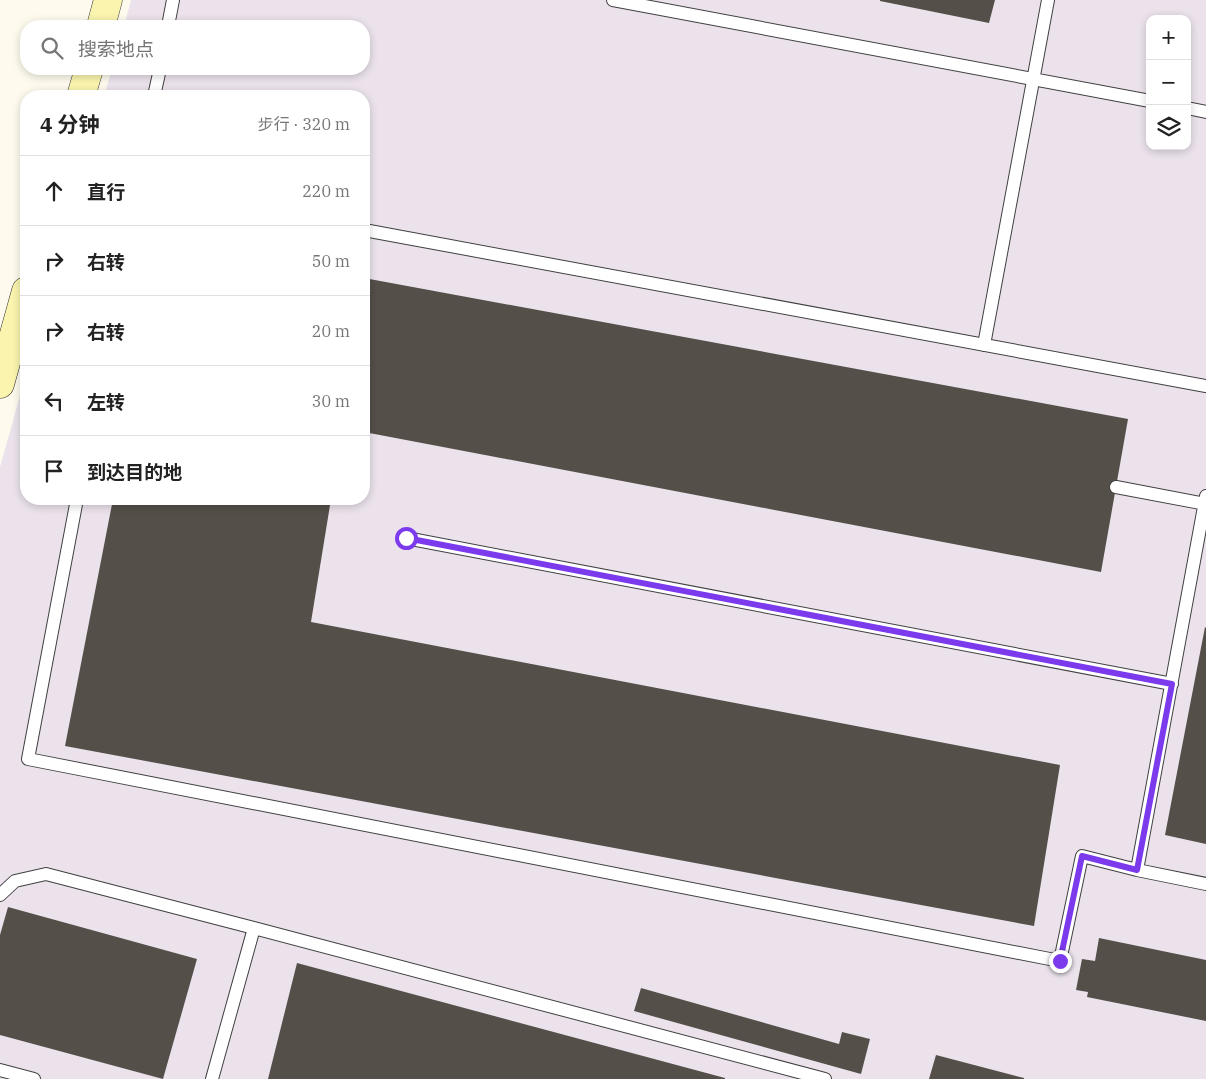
<!DOCTYPE html>
<html lang="zh">
<meta charset="utf-8">
<style>
body{margin:0;font-family:"IBM Plex Serif","Noto Sans SC",serif;background:#f2f2f2;color:#222}
.controls{position:absolute;right:15px;top:15px;display:grid;overflow:hidden;border-radius:10px;box-shadow:0 2px 8px #0003}
.controls button{width:45px;height:45px;display:grid;place-items:center;padding:0;border:0;border-bottom:1px solid #e0e0e0;background:#fff;color:#222;font:25px sans-serif}
.stop{position:absolute;width:15px;height:15px;margin:-11px;border:4px solid #7c3aed;border-radius:50%;background:#fff}
.stop.end{background:#7c3aed;border-color:#fff;box-shadow:0 1px 5px #0008}
.list{margin:0;padding:0;list-style:none}
h2{display:flex;justify-content:space-between;align-items:center;height:65px;margin:0;padding:0 20px;font-size:21px}
h2 small{font-size:16px;font-weight:400;color:#767676}
.list li{display:grid;grid-template-columns:32px 1fr auto;gap:15px;align-items:center;box-sizing:border-box;height:70px;padding:0 20px;border-top:1px solid #e0e0e0}
.list b{display:block;font-size:19px;white-space:nowrap}
.list em{font-size:16px;font-style:normal;color:#767676}
.icon{flex:none;width:28px;height:28px;fill:none;stroke:currentColor;stroke-width:2;stroke-linecap:round;stroke-linejoin:round}
.map{position:relative;flex:none;width:1206px;height:1079px;overflow:hidden}
.search{position:absolute;background:#fff;box-shadow:0 2px 8px #0003;left:20px;top:20px;width:350px;height:55px;display:flex;align-items:center;gap:12px;box-sizing:border-box;padding:0 18px;border-radius:20px;color:#767676;font-size:19px}
.panel{position:absolute;background:#fff;box-shadow:0 2px 8px #0003;left:20px;top:90px;width:350px;height:415px;border-radius:20px}
.map>svg:first-child{display:block}
.industrial{fill:#ebe2eb;fill-rule:evenodd}
.building{fill:#554f4a}
.lines{fill:none;stroke-linecap:round;stroke-linejoin:round}
.lane-casing{stroke:#404040;stroke-width:14}
.secondary-casing{stroke:#2f2f2f;stroke-width:29}
.lane{stroke:#fff;stroke-width:12}
.secondary{stroke:#faf4ae;stroke-width:28}
.route{stroke:#7c3aed;stroke-width:6}
</style>
<div class="map">
<svg width="1206" height="1079" viewBox="0 0 1206 1079">
<rect width="100%" height="100%" fill="#fefbee"/>
<path class="industrial" d="M131,0H1206V1079H0V467L26,374V499H364V96H104L112,69H364V26H124ZM1150,19H1187V146H1150Z"/>
<path class="building" d="M880,0H995L989,23L880,1Z
M364,278L1128,419L1101,572L364,432Z
M113,499H331L311,622L1060,765L1034,926L65,746Z
M1205,627L1206,628V844L1165,835Z
M8,907L197,959L163,1079L0,1035V935Z
M1099,938L1206,960V1021L1087,997L1088,992L1076,990L1082,959L1095,961Z
M297,963L725,1078V1079H268Z
M641,988L839,1044L842,1032L870,1039L861,1074L634,1011Z
M936,1055L1024,1078V1079H929Z"/>
<g class="lines">
<g class="lane-casing">
<path id="lane" d="M613,0L1150,101
M168,26L173,0
M154,96L160,69
M1187,108L1206,112
M364,230L1206,386
M984,345L1048,0
M1116,487L1206,504
M1206,496L1137,870L1206,884
M77,499L28,759L1060,961L1082,856L1137,870
M406,538L1172,684
M0,895L15,881L46,874L254,928
M0,1070L34,1079
M212,1079L254,928L825,1079"/>
</g>
<g class="secondary-casing">
<path id="secondary" d="M101,26L108,0
M81,96L89,69
M0,384L26,291"/>
</g>
<use href="#lane" class="lane"/>
<use href="#secondary" class="secondary"/>
</g>
<g class="lines">
<path class="route" d="M406,538L1172,684L1137,870L1082,856L1060,961"/>
</g>
</svg>
<div class="controls">
<button>+</button>
<button>−</button>
<button><svg class="icon" aria-label="layers" viewBox="0 0 24 24"><path d="M12 4l9 5-9 5-9-5zM3 14l9 5 9-5"/></svg></button>
</div>
<div class="stop" style="left:406px;top:538px"></div>
<div class="stop end" style="left:1060px;top:961px"></div>
<div class="search"><svg class="icon" aria-label="search" viewBox="0 0 24 24"><circle cx="10" cy="10" r="6"/><path d="M15 15l6 6"/></svg>搜索地点</div>
<section class="panel">
<h2>4 分钟<small>步行 · 320 m</small></h2>
<ul class="list">
<li><svg class="icon" aria-label="ahead" viewBox="0 0 24 24"><path d="M12 20V5M6 11l6-6 6 6"/></svg><div><b>直行</b></div><em>220 m</em></li>
<li><svg class="icon" aria-label="right" viewBox="0 0 24 24"><path d="M7 20v-9h11M14 6l5 5-5 5"/></svg><div><b>右转</b></div><em>50 m</em></li>
<li><svg class="icon" aria-label="right" viewBox="0 0 24 24"><path d="M7 20v-9h11M14 6l5 5-5 5"/></svg><div><b>右转</b></div><em>20 m</em></li>
<li><svg class="icon" aria-label="left" viewBox="0 0 24 24"><path d="M17 20v-9H6M10 6l-5 5 5 5"/></svg><div><b>左转</b></div><em>30 m</em></li>
<li><svg class="icon" aria-label="arrive" viewBox="0 0 24 24"><path d="M6 21V4h12l-3 4 3 4H6"/></svg><div><b>到达目的地</b></div></li>
</ul>
</section>
</div>
